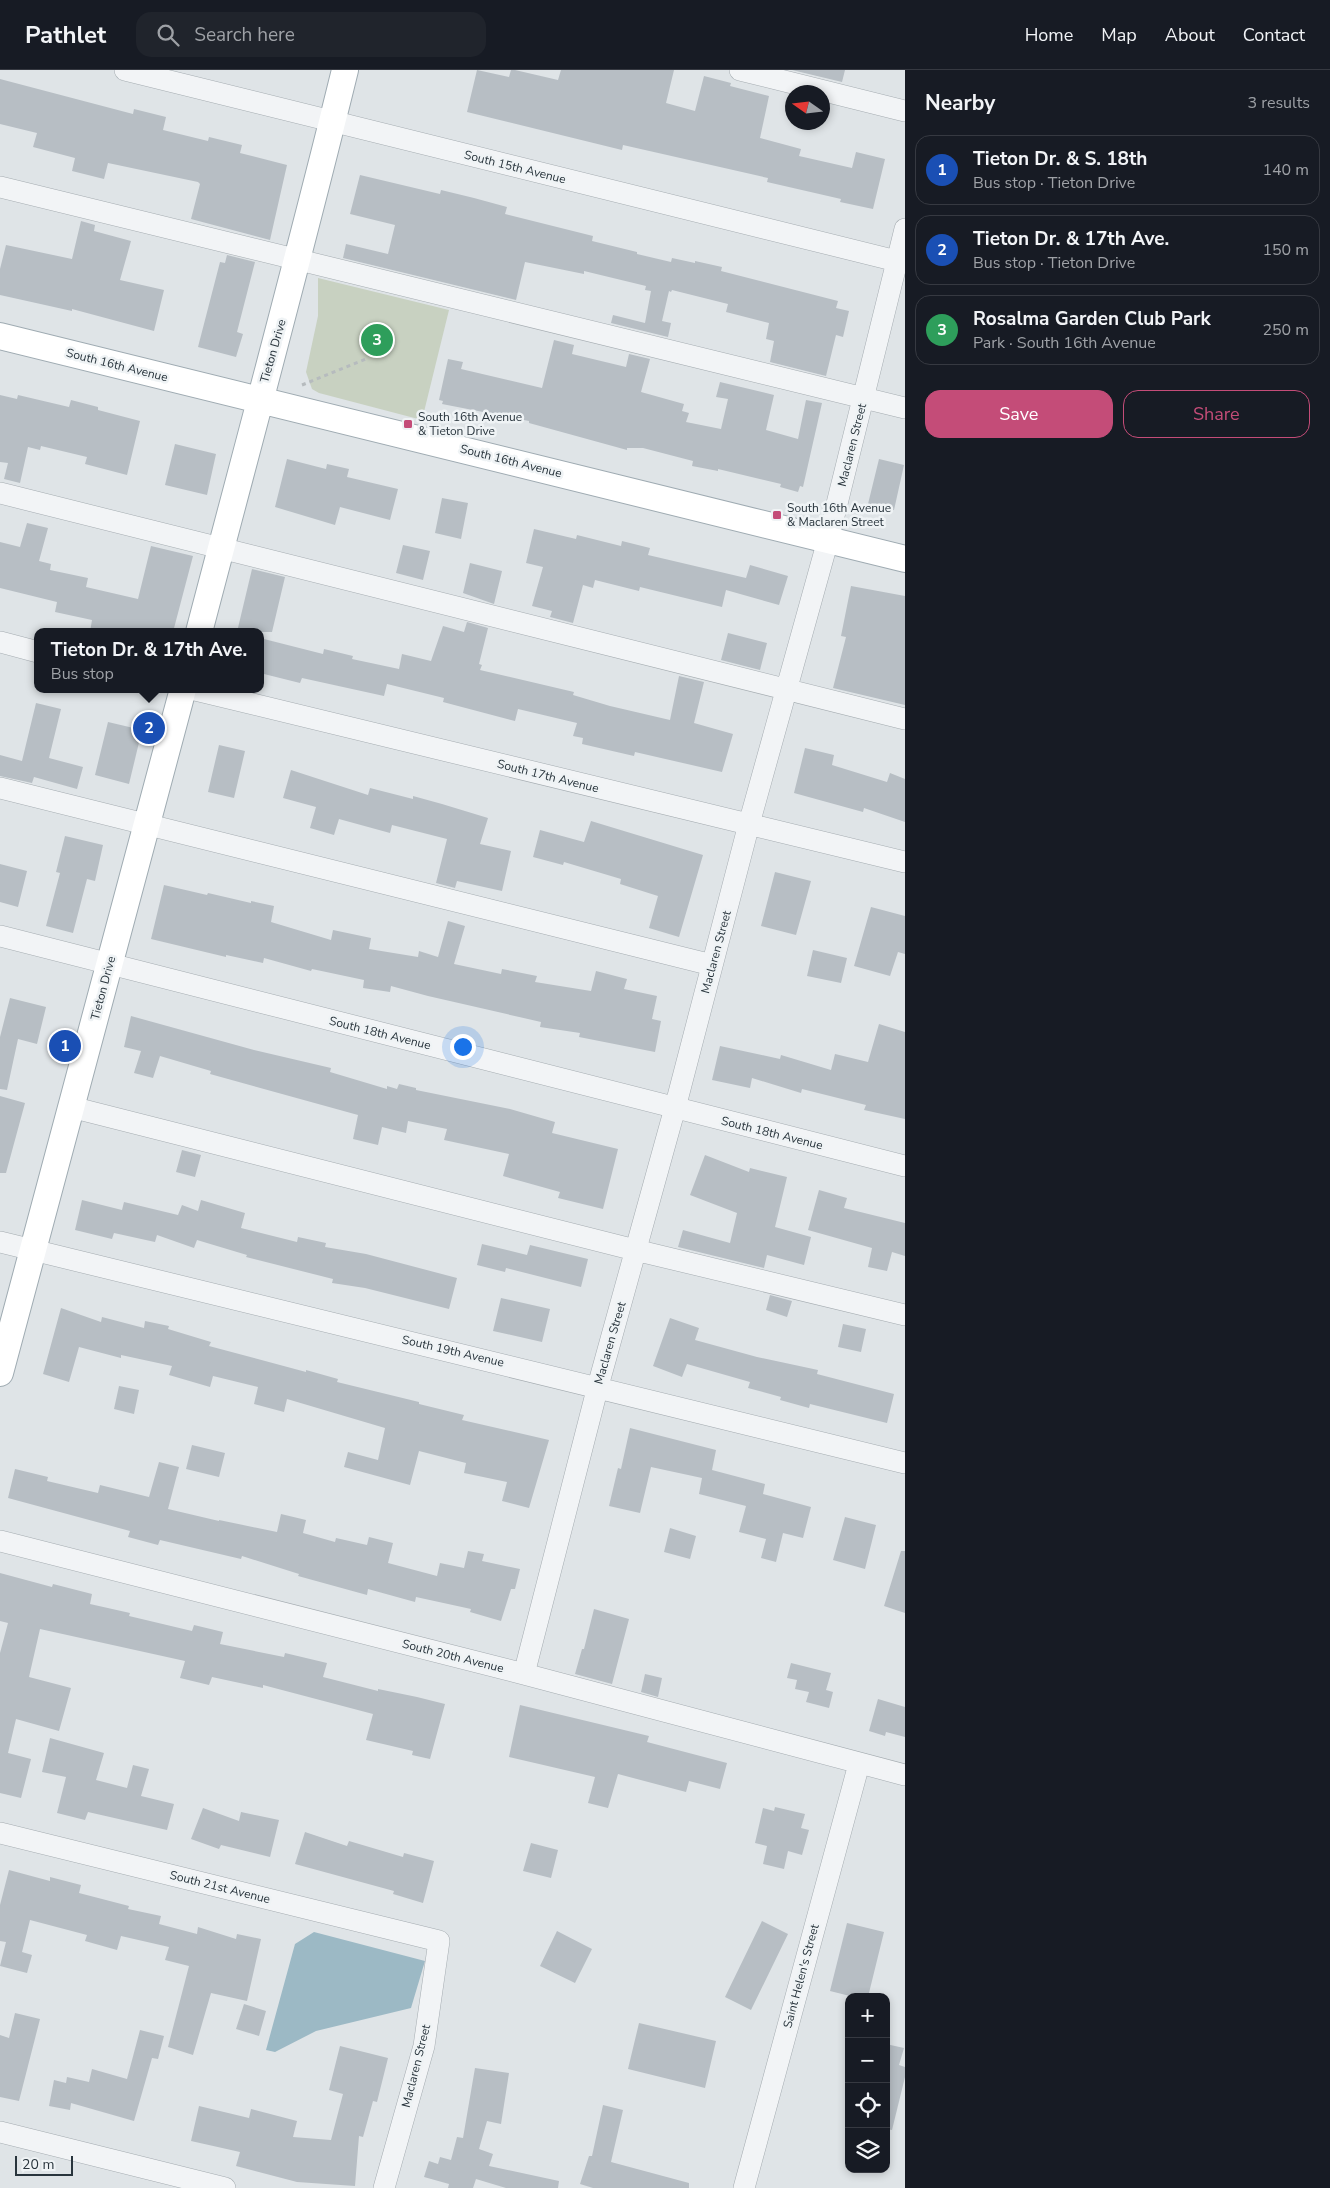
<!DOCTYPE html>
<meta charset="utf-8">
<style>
body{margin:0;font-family:"Nunito Sans",sans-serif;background:#20242c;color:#f1f3f6}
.controls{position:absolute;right:15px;bottom:15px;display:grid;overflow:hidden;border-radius:10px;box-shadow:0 2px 8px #0003}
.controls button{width:45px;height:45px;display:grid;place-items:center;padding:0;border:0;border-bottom:1px solid #363941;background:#171b24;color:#f1f3f6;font:25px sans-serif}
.compass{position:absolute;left:785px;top:15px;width:45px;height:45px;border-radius:50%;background:#171b24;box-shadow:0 2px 8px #0003;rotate:284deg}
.scale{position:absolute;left:15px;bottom:12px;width:58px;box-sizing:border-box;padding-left:5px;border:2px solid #29353d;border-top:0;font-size:14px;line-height:18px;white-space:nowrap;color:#29353d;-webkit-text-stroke:4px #eff3f5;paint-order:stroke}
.you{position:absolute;left:462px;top:976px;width:18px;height:18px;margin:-12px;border:4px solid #fff;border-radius:50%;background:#1a73e8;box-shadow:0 0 0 8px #1a73e833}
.badge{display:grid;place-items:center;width:32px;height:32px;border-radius:50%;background:#c44c78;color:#fff;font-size:16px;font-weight:700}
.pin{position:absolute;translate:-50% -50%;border:2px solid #fff;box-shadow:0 1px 5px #0006}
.popup{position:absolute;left:34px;top:558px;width:230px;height:65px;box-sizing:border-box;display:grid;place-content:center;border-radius:10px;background:#171b24;filter:drop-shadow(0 1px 4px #0005);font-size:16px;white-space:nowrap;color:#9ea1a6}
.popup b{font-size:19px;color:#f1f3f6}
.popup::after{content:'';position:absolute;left:50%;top:100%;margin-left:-10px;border:10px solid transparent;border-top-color:#171b24}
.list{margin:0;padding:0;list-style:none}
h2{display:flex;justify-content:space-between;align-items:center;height:65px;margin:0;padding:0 20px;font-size:21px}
h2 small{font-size:16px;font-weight:400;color:#9ea1a6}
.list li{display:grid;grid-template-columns:32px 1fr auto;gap:15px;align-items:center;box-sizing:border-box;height:70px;margin:0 10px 10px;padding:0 10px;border:1px solid #363941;border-radius:15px}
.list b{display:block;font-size:19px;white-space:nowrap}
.list p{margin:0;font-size:16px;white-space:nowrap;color:#9ea1a6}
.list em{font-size:16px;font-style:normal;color:#9ea1a6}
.actions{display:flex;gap:10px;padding:15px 20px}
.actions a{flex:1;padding:11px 0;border:1px solid #c44c78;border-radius:15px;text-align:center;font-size:18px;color:#c44c78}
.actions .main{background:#c44c78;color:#fff}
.icon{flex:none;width:28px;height:28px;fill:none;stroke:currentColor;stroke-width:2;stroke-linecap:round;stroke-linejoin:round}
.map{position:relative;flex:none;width:905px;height:2118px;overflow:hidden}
header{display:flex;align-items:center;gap:30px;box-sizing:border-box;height:70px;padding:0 25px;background:#171b24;border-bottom:1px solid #363941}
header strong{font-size:24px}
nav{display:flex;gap:28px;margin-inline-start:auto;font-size:18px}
.search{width:350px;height:45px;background:#20242c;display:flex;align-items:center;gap:12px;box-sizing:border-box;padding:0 18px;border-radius:15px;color:#9ea1a6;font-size:19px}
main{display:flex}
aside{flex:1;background:#171b24}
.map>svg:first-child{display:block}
.green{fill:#c8d1c1}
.water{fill:#9cb9c5}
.building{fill:#b7bec4}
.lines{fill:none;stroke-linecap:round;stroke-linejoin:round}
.minor-casing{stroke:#a5acb1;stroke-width:22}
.major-casing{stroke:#9fabb2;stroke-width:28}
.path{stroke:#b6bbbe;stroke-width:3;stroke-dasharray:4 4;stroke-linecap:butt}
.minor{stroke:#f2f4f6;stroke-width:21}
.major{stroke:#fff;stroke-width:26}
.poi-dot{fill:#c44c78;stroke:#eff3f5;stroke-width:2}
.labels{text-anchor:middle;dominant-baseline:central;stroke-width:5;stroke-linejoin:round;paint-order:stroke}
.street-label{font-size:12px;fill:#29353d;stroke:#eff3f5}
.poi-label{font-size:12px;fill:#29353d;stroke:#eff3f5;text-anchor:start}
</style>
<header>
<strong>Pathlet</strong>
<div class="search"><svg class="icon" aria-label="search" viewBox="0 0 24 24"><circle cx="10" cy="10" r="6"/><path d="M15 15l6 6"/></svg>Search here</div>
<nav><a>Home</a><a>Map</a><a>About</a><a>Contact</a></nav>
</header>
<main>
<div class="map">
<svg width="905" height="2118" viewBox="0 0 905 2118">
<rect width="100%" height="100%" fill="#dfe4e7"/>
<path class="green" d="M318,208L449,240L422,350L319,323L312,319L306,302L318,246Z"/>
<path class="water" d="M314,1862L425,1891L411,1938L316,1961L275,1982L266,1980L295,1874Z"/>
<path class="building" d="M477,0L509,7L511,0H515L558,10L561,0H674L666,33L695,41L704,6L731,13L730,16L769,26L760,68L801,79L799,86L852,98L856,82L885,89L873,139L840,132L841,129L767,112L768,108L623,75L622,80L467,42Z
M792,0H845L842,12Z
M0,9L133,44L134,39L166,47L163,60L208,71L209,67L242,75L240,83L287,95L270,170L191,149L200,114L198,112L108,93L104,109L72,101L75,88L33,77L37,63L0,54Z
M360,105L440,124L441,120L474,128L507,137L505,144L593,166L592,171L637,182V184L671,192L672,188L695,193V191L722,197L721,201L838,231L836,238L849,241L843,267L836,265L826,306L770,292L774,271L766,269L769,253L726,242L728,234L672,220L671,222L669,221L662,251L671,253L668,267L611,253L613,245L645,253L651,221L645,220L646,216L584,201V204L525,192L516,230L343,188L346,174L388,184L395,155L350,144Z
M81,151L95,155L94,161L131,171L120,210L164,220L154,261L72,239V241L0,225V199L6,175L72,189Z
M227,185L255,192L237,262L243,264L236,287L198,277L220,192L225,193Z
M554,270L574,275L572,284L626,297L629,284L650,289L641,322L684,334L682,341L689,343L686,352L721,359L728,329L716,327L720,312L774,325L766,360L798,369L806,330L822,333L803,417L800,416L798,422L780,417L781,414L718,399V401L692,396L693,391L643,378H627V380L529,353V351L442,334L443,331L439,330L448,289L463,292L461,299L542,318Z
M0,325L17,329L18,325L69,337L71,330L98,337V340L140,351L127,405L85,394L87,387L41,376L40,380L28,377L20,413L4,409L8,393L0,392Z
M175,374L216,384L207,425L165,415Z
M287,389L326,399L327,394L349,399L347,407L398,419L390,450L340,437L335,455L275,437Z
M879,389L904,395L894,440L868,434Z
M442,428L468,433L461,469L435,463Z
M27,453L48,458L39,491L51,494L50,500L88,508L86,517L138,529L151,476L193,486L173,562H90L92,550L55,542L57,532L0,518V472L20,477Z
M534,459L576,469L577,465L621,476L622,471L650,478L648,485L746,508L750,495L788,506L779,535L726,520L722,537L640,517L639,521L595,510L593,518L583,515L573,553L550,547L552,541L532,536L543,497L526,493Z
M403,475L430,481L423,510L396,503Z
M470,493L502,501L494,534L463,523Z
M252,499L285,507L272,562H237Z
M851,516L905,526V635L833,618L846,567L841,566Z
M467,552L488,558L479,594L482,595L480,600L574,622L573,625L610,636L670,650L679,606L704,612L694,653L733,664L722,702L635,682L634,686L582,674L583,668L573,666L577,653L518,639L515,651L443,632L444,628L387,614L384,626L302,608L300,613L260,603V568L323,584L324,579L353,586L352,589L399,599L402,584L431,591L443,556L464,562Z
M728,563L767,573L760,600L721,590Z
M36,633L61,639L49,688L83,697L77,719L34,707L32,713L0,706V685L22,691Z
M108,652L142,660L129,714L95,705Z
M219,675L245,681L234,728L208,722Z
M805,678L834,685L832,695L887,712L890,703L905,709V752L864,738L863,742L794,723Z
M291,700L368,725L370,718L413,729V726L442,734L488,748L480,774L511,781L502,821L457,811L455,818L436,813L447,769L392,755L390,763L339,749L334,765L310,758L316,737L283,728Z
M591,751L703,785L679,867L649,858L658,826L620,814L621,809L564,792L563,795L533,787L540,760L584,772Z
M65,766L103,775L95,811L87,809L73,863L46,856L60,803L56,802Z
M0,794L27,801L18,837L0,832Z
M775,802L811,811L796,865L761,856Z
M164,815L207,825L208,823L251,833V831L274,836L271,852L331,870L333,860L371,868L369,879L418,887L419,881L438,887L448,851L465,856L454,894L501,904L502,899L537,906L535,912L591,921L596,901L627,909L624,919L657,926L652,949L661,951L655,982L579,967L580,963L540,957L541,952L428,926L391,916L390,922L363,918L364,910L312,899L311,901L264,888L263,893L226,885V887L151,869Z
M871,837L905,846V884L898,882L890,906L854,896Z
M813,880L847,888L841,913L807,906Z
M10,928L46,937L37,974L18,969L7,1020L0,1019V967Z
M131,946L254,980L331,998L330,1002L387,1019V1016L397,1019L399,1014L416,1018V1020L510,1039L555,1052L552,1063L618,1079L603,1139L558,1128L560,1122L503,1106L509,1084L444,1070L447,1059L408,1051L406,1063L382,1057L378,1075L353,1069L358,1045L210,1004L211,1001L160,986L153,1008L134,1003L141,981L124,977Z
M879,954L905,962V1049L864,1040L866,1035L802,1019L801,1023L752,1008L750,1018L712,1010L720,976L780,989L781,985L831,1000L835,984L868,992Z
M0,1026L25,1033L6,1103H0Z
M182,1080L201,1085L195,1107L176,1102Z
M705,1085L749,1102L750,1098L787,1107L775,1157L811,1167L804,1195L767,1185L764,1198L678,1177L683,1160L730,1173L737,1143L690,1125Z
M819,1120L847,1128L844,1138L905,1153V1186L892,1182L887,1201L868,1197L872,1178L808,1160Z
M82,1130L122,1140L124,1132L178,1145L182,1135L198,1141L201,1130L245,1143L241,1158L297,1172L298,1167L326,1173L325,1177L366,1184L457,1208L449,1239L365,1218L332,1213L333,1209L246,1187L247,1185L197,1170L194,1178L157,1165L155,1172L114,1163L112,1169L75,1160Z
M482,1174L527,1185L530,1175L588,1189L581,1217L506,1198L505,1202L477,1195Z
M770,1225L792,1231L787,1247L766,1240Z
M501,1228L550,1239L542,1272L493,1261Z
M61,1238L101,1252L102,1247L144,1258L145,1251L169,1256L168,1259L211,1272L209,1276L306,1302V1300L338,1309L337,1312L419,1332V1334L464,1345L462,1350L549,1370L529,1438L502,1431L507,1412L464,1403L466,1393L419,1381L410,1415L344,1397L348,1382L378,1390L385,1358L287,1329L284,1342L254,1334L258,1317L213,1306L210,1317L169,1305L172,1296L121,1285V1288L79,1277L69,1312L43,1304Z
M670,1248L699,1258L695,1270L757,1287L818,1300L817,1304L894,1324L887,1353L810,1334L809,1338L780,1330L781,1327L748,1318L750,1312L687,1294L682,1307L653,1296Z
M843,1254L866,1259L861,1282L838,1277Z
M119,1316L139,1320L134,1344L114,1339Z
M630,1358L716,1380L712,1400L765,1414L763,1424L811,1437L803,1468L783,1463L776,1492L761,1488L766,1469L739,1462L746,1436L699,1424L702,1408L651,1397L640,1443L609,1436L618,1398L621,1399Z
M192,1375L225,1383L219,1407L186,1399Z
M159,1392L179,1397L168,1439L219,1451V1450L277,1462L281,1444L306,1450L303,1463L335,1472L336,1468L367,1475L369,1467L393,1473L388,1493L437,1506L440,1493L464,1498L468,1481L484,1484L482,1491L520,1499L515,1519H511L501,1551L470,1542L471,1539L416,1527L415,1532L368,1519L367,1525L298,1506L299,1504L242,1486L241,1489L160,1470L158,1475L128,1467L130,1461L8,1428L15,1399L48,1407L47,1411L98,1423L100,1415L149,1427Z
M845,1447L876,1455L865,1499L833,1490Z
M670,1458L696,1466L690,1489L664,1482Z
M901,1481H905V1543L884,1536Z
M0,1503L52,1517L53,1514L92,1524L90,1534L130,1543L129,1546L192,1561L194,1555L223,1562L220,1574L284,1587L285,1583L327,1593L323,1607L378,1621V1619L417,1627L445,1634L430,1689L412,1685L413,1681L366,1670L373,1644L263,1615V1618L212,1607L209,1615L180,1608L185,1591L40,1559L29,1607L71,1618L59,1661L16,1649L8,1683L31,1689L21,1728L0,1723V1583L8,1553L0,1551Z
M594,1539L629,1549L612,1614L575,1604L582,1579H584Z
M791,1593L831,1603L826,1620L833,1622L829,1638L806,1632L809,1622L795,1619L797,1610L787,1608Z
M645,1604L662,1608L658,1627L641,1622Z
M878,1629L905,1637V1667L886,1662L885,1666L869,1661Z
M520,1635L649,1666L647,1672L727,1693L720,1719L689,1711L686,1722L618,1704L608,1738L588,1733L595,1707L509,1687Z
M50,1668L104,1683L96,1710L127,1718L133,1695L149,1699L141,1726L174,1734L167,1760L88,1742L85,1750L57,1743L66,1707L42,1702Z
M775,1737L805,1744L801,1758L809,1760L802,1785L788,1781L784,1799L763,1794L767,1776L755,1773L763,1738L774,1741Z
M203,1738L239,1751L241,1742L279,1750L270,1787L221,1775L219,1779L191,1769Z
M305,1762L347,1776L349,1771L403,1787L404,1783L434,1791L423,1833L393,1824L394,1821L295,1794Z
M531,1773L558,1780L551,1808L523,1801Z
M9,1800L50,1811V1807L81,1815L79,1823L129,1836L128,1839L161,1846L159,1854L197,1864L198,1857L236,1869L237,1864L261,1869L247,1931L211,1923L193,1985L168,1977L189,1896L165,1890L169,1877L121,1866L117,1880L85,1871L87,1865L30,1850L22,1882L32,1885L27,1903L0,1896L6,1872L0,1871V1835Z
M762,1851L788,1864L751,1940L725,1927Z
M847,1853L884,1862L868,1927H854L830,1921Z
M557,1861L592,1879L575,1913L540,1896Z
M244,1934L266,1941L259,1966L236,1959Z
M15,1943L40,1949L19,2031L0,2027V1965L9,1968Z
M639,1953L716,1971L705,2018L628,1999Z
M140,1960L164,1966L158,1989L152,1988L134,2051L71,2033L70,2040L49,2036L54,2010L66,2013L67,2007L89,2012L92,1999L127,2009Z
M886,1974L904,1978L899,1995L905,1997V2007L892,2060L886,2059Z
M340,1976L388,1988L377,2032L373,2031L363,2067L359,2066L355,2116L297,2112L236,2096L240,2082L191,2071L199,2036L249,2048L251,2039L297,2051L293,2067L331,2070L343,2024L329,2020Z
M475,1998L509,2003L501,2054L487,2051L479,2079L493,2084L489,2096L559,2111L558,2118H506L476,2109L473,2118H448L449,2114L424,2107L429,2091L438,2094L440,2087L451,2090L457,2067L463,2068Z
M603,2035L623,2040L611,2092L689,2113V2118H593L580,2114L589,2086H592Z"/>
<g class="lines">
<g class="minor-casing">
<path id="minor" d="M125,0L905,193
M740,0L905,41
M0,117L905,338
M0,423L905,649
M0,572L38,582
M191,619L905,792
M0,718L712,895
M0,866L905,1096
M71,1037L635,1180L905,1245
M0,1172L905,1393
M0,1471L524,1604L905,1705
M524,1604L598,1316L675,1038L749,754L828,470L905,159
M0,1763L439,1871L424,1976L384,2118
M0,2062L225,2118
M744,2118L859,1694"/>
</g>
<g class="major-casing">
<path id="major" d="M0,266L905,489
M199,562C248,375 299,188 345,0
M0,1303L183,619"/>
</g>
<path class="path" d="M302,315L366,289"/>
<use href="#minor" class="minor"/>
<use href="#major" class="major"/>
</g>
<g class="poi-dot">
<rect x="403" y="349" width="10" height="10" rx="2.5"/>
<rect x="772" y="440" width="10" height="10" rx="2.5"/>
</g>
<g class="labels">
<g class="street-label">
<text transform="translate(515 97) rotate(14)">South 15th Avenue</text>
<text transform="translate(273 281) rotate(-74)">Tieton Drive</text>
<text transform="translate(117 295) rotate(14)">South 16th Avenue</text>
<text transform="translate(852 375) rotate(-76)">Maclaren Street</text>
<text transform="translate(511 391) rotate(14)">South 16th Avenue</text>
<text transform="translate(548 706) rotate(14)">South 17th Avenue</text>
<text transform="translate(716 882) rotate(-75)">Maclaren Street</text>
<text transform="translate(103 918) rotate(-75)">Tieton Drive</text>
<text transform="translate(380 963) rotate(14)">South 18th Avenue</text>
<text transform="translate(772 1063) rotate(14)">South 18th Avenue</text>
<text transform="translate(610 1273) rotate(-74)">Maclaren Street</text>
<text transform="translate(453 1281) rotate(13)">South 19th Avenue</text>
<text transform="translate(453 1586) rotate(14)">South 20th Avenue</text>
<text transform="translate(220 1817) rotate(14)">South 21st Avenue</text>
<text transform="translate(801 1906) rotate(-75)">Saint Helen's Street</text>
<text transform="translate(416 1996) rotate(-76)">Maclaren Street</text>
</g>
<g class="poi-label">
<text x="418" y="347">South 16th Avenue<tspan x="418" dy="14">&amp; Tieton Drive</tspan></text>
<text x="787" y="438">South 16th Avenue<tspan x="787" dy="14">&amp; Maclaren Street</tspan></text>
</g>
</g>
</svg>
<div class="controls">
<button>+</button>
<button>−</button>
<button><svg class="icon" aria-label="locate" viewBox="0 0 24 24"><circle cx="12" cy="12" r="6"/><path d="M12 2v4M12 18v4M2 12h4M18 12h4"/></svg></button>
<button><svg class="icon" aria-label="layers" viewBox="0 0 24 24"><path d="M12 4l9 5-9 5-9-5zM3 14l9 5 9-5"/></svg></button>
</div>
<svg class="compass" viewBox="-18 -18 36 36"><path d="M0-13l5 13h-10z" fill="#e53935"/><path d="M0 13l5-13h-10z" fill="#9ea1a6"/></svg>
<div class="scale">20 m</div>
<div class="you"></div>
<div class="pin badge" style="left:65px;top:976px;background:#1a4fb4">1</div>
<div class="pin badge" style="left:149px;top:658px;background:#1a4fb4">2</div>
<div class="popup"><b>Tieton Dr. &amp; 17th Ave.</b>Bus stop</div>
<div class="pin badge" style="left:377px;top:270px;background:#2e9e5b">3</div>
</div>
<aside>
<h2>Nearby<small>3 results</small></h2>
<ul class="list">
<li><span class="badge" style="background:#1a4fb4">1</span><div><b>Tieton Dr. &amp; S. 18th</b><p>Bus stop · Tieton Drive</p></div><em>140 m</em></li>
<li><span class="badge" style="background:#1a4fb4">2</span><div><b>Tieton Dr. &amp; 17th Ave.</b><p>Bus stop · Tieton Drive</p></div><em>150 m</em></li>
<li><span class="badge" style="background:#2e9e5b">3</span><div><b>Rosalma Garden Club Park</b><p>Park · South 16th Avenue</p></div><em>250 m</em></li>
</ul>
<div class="actions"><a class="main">Save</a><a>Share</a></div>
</aside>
</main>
